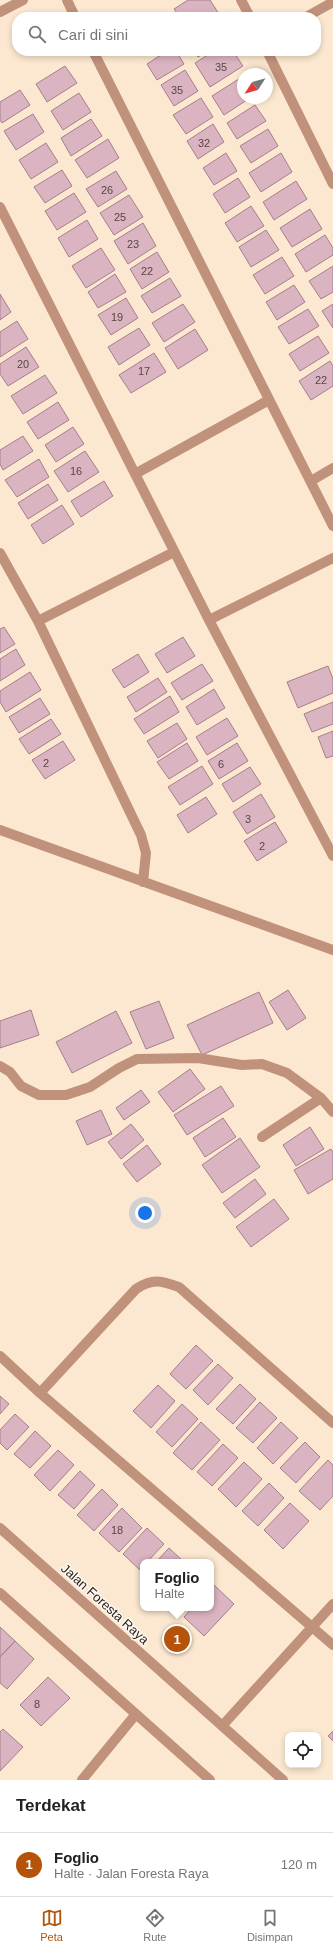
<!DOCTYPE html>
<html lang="id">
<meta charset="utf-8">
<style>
body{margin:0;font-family:Helvetica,sans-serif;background:#f2f2f2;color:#222}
.controls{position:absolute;right:12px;bottom:12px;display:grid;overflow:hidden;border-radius:8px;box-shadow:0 2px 6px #0003}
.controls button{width:36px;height:36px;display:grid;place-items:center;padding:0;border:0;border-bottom:1px solid #e0e0e0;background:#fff;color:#222;font:20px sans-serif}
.compass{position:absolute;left:237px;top:68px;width:36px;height:36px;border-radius:50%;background:#fff;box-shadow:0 2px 6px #0003;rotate:234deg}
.you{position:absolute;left:145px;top:1213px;width:14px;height:14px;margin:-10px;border:3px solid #fff;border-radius:50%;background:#1a73e8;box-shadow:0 0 0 6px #1a73e833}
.badge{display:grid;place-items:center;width:26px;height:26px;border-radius:50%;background:#b45309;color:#fff;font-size:13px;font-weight:700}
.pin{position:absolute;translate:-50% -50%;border:2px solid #fff;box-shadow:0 1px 4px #0006}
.popup{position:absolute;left:140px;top:1559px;width:74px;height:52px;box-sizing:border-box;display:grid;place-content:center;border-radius:8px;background:#fff;filter:drop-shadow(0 1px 3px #0005);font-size:13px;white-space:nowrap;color:#767676}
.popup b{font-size:15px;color:#222}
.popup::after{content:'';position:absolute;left:50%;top:100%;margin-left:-8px;border:8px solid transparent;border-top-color:#fff}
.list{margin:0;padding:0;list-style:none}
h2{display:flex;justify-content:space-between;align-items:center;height:52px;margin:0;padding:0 16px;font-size:17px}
h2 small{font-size:13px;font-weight:400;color:#767676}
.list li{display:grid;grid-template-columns:26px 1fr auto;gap:12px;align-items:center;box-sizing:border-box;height:64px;padding:0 16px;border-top:1px solid #e0e0e0}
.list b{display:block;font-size:15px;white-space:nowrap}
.list p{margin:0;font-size:13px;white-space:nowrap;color:#767676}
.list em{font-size:13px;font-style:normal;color:#767676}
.icon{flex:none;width:22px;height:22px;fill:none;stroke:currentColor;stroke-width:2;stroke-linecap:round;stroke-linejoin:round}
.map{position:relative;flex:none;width:333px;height:1780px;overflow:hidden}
.search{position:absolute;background:#fff;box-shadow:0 2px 6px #0003;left:12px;right:12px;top:12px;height:44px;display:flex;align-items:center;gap:10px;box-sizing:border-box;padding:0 14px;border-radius:16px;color:#767676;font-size:15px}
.sheet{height:116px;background:#fff}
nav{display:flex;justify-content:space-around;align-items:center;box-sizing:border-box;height:56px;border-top:1px solid #e0e0e0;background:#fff;font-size:11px;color:#767676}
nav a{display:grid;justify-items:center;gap:2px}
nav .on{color:#b45309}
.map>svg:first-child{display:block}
.building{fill:#dbb4c1;stroke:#a47f8c}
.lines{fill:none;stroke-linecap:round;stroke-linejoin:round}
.minor{stroke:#c0917b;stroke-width:10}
.labels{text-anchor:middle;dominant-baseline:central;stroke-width:3;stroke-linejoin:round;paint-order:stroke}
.number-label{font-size:11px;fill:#584742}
.street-label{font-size:13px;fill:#2c2318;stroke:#fdf8f2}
</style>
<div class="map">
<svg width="333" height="1780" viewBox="0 0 333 1780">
<rect width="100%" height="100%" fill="#fce8d0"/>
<path class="building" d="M188,0H210L219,14L214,17H180L174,9Z
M140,51H150L143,56Z
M167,51H176L184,64L157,80L147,64Z
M194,51H208L198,57Z
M214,51H233L243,66L210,87L195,63Z
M65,66L77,83L47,102L36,84Z
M185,70L198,91L174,106L161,85Z
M242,77L243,98H250L224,115L212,96Z
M20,90L30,105L2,123L0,120V102Z
M79,93L91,112L63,130L51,111Z
M201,98L213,117L186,134L173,115Z
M255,105L266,121L237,139L227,123Z
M33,114L44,132L16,150L4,131Z
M91,119L102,136L71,156L61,138Z
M213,124L224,142L198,159L187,141Z
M268,129L278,146L251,163L240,146Z
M108,139L119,158L87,178L75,160Z
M46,143L58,162L31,179L19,160Z
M226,153L237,171L214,185L203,168Z
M281,153L292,172L261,192L249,173Z
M62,170L72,186L45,203L34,187Z
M116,171L127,189L98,207L86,189Z
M238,178L250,197L225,213L213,194Z
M296,181L307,199L274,220L263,202Z
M74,193L86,212L57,230L45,211Z
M129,195L143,217L114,235L100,213Z
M251,206L264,226L237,242L225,223Z
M310,209L322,229L292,247L280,228Z
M87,220L98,239L69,257L58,238Z
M143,223L156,246L128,264L114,241Z
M266,230L279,250L251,267L239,247Z
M325,235L333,248V255L306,272L295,254Z
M101,248L115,270L86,288L72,266Z
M157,252L169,272L142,289L130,269Z
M282,257L294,276L265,294L253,275Z
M333,266V292L321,299L309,281Z
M115,274L126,292L98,308L88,292Z
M170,278L181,296L152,313L141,296Z
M294,285L305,302L277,320L266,302Z
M0,294L11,312L0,320Z
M126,298L138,318L111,335L98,315Z
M183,304L195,322L164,342L152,323Z
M333,304V328L322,311Z
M308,309L319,326L289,344L278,327Z
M17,321L28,339L0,357V332Z
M139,328L150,345L119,365L108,347Z
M195,329L208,350L178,369L165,348Z
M318,336L329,353L300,371L289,354Z
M26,347L39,367L8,386L0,374V364Z
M154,353L166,372L131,393L119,375Z
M330,361L333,366V386L311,400L299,381Z
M45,375L57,393L23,414L11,396Z
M58,402L69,420L38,439L27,422Z
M73,427L84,444L56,462L45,445Z
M23,436L33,451L3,470L0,464V450Z
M85,451L99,472L68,492L54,471Z
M39,459L49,477L17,497L5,480Z
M104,481L113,496L81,517L71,501Z
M48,484L58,500L28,519L18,503Z
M62,505L74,524L43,544L31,525Z
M4,627L15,644L0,653V629Z
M183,637L195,656L167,673L155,654Z
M16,649L25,665L0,681V659Z
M138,654L149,672L124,688L112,670Z
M202,664L213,681L182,700L171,683Z
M328,666L333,679V693L298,708L287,682Z
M30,672L41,690L6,712L0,702V691Z
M158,678L167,692L136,712L127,697Z
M214,689L225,708L197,725L186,707Z
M170,696L179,712L144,734L134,719Z
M40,698L50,714L19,733L9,717Z
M333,702V724L312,732L304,714Z
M227,718L238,736L207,755L196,737Z
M51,719L61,734L29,754L19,739Z
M177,723L187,739L158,758L147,741Z
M333,731V756L326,758L318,737Z
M63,741L75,760L45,779L32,760Z
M187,743L198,761L169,779L157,762Z
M237,743L248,761L219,779L208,761Z
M202,766L213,784L180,805L168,787Z
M250,767L261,784L233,802L222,784Z
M261,794L275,817L247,834L233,812Z
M206,797L217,814L188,833L177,815Z
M275,822L287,842L257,861L244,841Z
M288,990L306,1018L287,1030L269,1002Z
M259,992L273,1023L202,1055L187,1025Z
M159,1001L174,1038L146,1049L130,1012Z
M31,1010L39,1035L0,1048V1021Z
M116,1011L132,1043L72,1073L56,1042Z
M190,1069L205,1089L173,1112L158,1092Z
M221,1086L234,1106L187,1135L174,1115Z
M141,1090L150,1102L124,1120L116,1108Z
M101,1110L112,1134L87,1145L76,1121Z
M223,1118L236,1137L205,1157L193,1138Z
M131,1124L144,1140L121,1159L108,1142Z
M310,1127L324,1149L296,1166L283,1145Z
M240,1138L260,1167L222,1193L202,1165Z
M147,1145L161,1164L137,1182L123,1164Z
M331,1149L333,1152V1179L308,1194L294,1170Z
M255,1179L266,1194L235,1218L223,1203Z
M274,1199L289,1219L251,1247L236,1227Z
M196,1345L213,1361L186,1389L170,1374Z
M218,1364L233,1378L208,1405L193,1390Z
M240,1384L256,1399L233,1424L216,1409Z
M158,1385L175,1401L151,1428L133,1411Z
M0,1396L9,1404L0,1414Z
M260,1402L277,1418L253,1443L236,1428Z
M182,1404L198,1419L172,1447L156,1432Z
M15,1414L29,1427L7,1450L0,1443V1430Z
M201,1422L220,1440L192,1470L173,1453Z
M281,1422L298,1438L273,1464L257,1448Z
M35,1431L51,1446L30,1468L14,1454Z
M305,1442L320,1457L296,1483L280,1468Z
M223,1444L238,1458L212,1486L197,1472Z
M58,1450L74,1465L50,1491L34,1475Z
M328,1460L333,1465V1496L320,1510L299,1491Z
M244,1462L262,1479L236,1507L218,1489Z
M80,1471L95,1485L74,1509L58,1495Z
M269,1483L284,1498L258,1526L242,1511Z
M102,1489L118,1505L94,1531L77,1515Z
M290,1503L309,1521L283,1549L264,1530Z
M122,1508L142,1528L119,1552L99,1533Z
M147,1528L164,1544L147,1562H143V1566L140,1570L123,1554Z
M169,1548L184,1562H156Z
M214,1585L234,1604L204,1636L184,1617L192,1608H211V1588Z
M174,1608H184L180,1613Z
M0,1627L15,1641L0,1657Z
M15,1641L34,1659L7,1689L0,1683V1657Z
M48,1677L70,1698L41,1726L20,1705Z
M3,1729L23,1747L0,1771V1732Z
M333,1731V1741L328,1736Z"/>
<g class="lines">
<path class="minor" d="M67,0L75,17
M241,0L250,17
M0,12L23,0
M306,17L333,2
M93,51L333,526
M267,51L333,184
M0,207L209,620L333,856
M135,474L269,400
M311,481L333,468
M0,553L38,621L141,835L146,853L143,882
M209,620L333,558
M38,621L174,552
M0,830L333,950
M0,1066L10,1072L21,1086L39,1095H66L90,1087L119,1068L137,1059L198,1058L242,1065L262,1064L287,1073L321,1098L333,1112
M262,1137L321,1098
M0,1356L40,1393L333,1645
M40,1393L136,1289C153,1278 161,1281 179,1287L333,1423
M0,1528L283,1780
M0,1593L210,1780
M222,1726L333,1604
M82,1780L136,1714"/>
</g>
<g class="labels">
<g class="number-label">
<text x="221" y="67">35</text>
<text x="177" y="90">35</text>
<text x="204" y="143">32</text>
<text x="107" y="190">26</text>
<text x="120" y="217">25</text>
<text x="133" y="244">23</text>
<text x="147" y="271">22</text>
<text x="117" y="317">19</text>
<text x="23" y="364">20</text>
<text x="144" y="371">17</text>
<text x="321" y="380">22</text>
<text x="76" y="471">16</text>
<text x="46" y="763">2</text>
<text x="221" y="764">6</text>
<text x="248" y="819">3</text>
<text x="262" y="846">2</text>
<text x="117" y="1530">18</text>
<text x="37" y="1704">8</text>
</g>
<g class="street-label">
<text transform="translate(105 1604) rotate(42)">Jalan Foresta Raya</text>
</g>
</g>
</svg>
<div class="controls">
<button><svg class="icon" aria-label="locate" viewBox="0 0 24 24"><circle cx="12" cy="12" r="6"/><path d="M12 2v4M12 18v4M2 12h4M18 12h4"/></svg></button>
</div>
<svg class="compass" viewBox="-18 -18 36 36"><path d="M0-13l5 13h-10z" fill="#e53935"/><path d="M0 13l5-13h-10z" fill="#767676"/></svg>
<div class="you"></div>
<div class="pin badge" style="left:177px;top:1639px">1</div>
<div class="popup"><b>Foglio</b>Halte</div>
<div class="search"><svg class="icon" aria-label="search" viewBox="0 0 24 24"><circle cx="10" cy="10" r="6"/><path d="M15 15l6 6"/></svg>Cari di sini</div>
</div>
<section class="sheet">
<h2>Terdekat<small></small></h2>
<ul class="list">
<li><span class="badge">1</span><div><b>Foglio</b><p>Halte · Jalan Foresta Raya</p></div><em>120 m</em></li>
</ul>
</section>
<nav>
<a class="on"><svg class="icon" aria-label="map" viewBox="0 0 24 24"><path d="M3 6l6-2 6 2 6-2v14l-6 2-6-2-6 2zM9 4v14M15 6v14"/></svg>Peta</a>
<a><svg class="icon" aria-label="directions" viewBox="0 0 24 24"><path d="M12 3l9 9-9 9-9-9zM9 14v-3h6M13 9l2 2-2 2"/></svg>Rute</a>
<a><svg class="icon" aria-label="saved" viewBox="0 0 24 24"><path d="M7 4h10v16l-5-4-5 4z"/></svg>Disimpan</a>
</nav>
